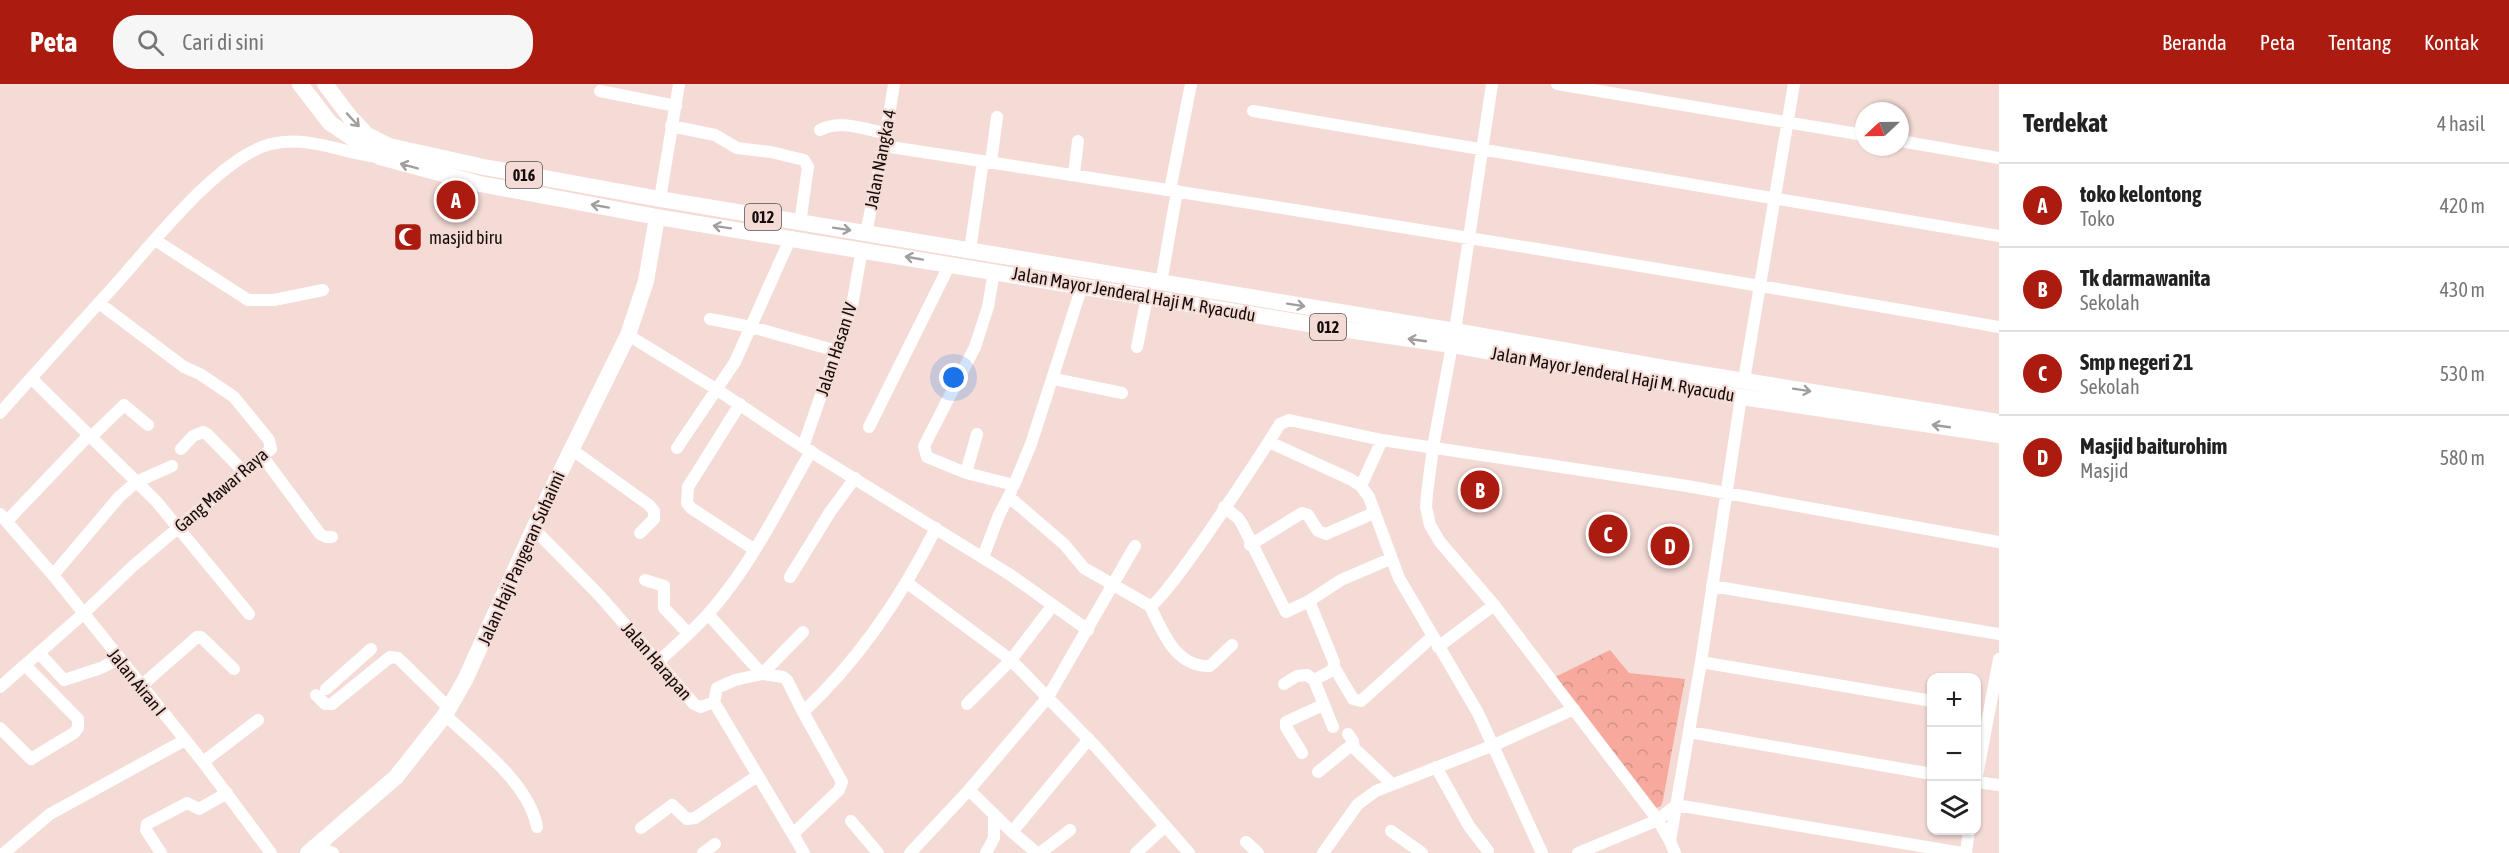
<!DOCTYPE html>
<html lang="id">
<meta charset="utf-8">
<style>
body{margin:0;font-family:"Asap Condensed",sans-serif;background:#f6f6f6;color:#222}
.controls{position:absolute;right:18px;bottom:18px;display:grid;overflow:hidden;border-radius:12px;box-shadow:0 2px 4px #0004}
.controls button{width:54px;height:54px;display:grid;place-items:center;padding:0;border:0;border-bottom:2px solid #e0e0e0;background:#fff;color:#222;font:30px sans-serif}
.compass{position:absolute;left:1855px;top:18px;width:54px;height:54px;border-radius:50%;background:#fff;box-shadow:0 2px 4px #0004;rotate:248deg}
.you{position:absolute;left:954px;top:294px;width:21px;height:21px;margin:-15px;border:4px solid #fff;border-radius:50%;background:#1a73e8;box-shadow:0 0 0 9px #1a73e833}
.badge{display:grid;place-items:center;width:39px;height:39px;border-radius:50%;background:#ab1b10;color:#fff;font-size:20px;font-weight:700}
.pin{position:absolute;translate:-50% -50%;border:3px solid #fff;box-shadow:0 2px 6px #0006}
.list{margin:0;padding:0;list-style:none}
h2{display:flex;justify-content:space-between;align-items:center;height:78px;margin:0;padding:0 24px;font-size:26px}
h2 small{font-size:20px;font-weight:400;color:#767676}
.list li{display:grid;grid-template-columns:39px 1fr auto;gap:18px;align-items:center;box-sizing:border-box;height:84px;padding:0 24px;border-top:2px solid #e0e0e0}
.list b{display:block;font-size:22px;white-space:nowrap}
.list p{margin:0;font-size:20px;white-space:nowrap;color:#767676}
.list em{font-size:20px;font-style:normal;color:#767676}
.icon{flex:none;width:33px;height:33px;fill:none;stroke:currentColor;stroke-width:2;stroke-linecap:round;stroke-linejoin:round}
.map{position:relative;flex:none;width:1999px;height:769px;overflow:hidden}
header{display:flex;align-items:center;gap:36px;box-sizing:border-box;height:84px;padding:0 30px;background:#ab1b10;color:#fff}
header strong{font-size:28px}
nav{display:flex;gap:33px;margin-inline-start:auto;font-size:21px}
.search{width:420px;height:54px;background:#f6f6f6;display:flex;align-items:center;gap:15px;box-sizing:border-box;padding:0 21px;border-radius:24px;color:#767676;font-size:22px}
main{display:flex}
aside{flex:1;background:#fff}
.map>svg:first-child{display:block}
.park{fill:url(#park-crowns)}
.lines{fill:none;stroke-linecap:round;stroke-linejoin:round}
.minor{stroke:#fff;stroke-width:12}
.major{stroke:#fff;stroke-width:16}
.oneway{stroke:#a19e9d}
.labels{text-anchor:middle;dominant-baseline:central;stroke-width:4.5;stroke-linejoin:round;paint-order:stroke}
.shield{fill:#f4dbd6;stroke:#584b48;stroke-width:1.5}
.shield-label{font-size:16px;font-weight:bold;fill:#150d0b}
.street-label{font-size:18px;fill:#150d0b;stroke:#f4dbd6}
.poi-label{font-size:18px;fill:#150d0b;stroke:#f4dbd6;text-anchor:start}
</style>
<header>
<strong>Peta</strong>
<div class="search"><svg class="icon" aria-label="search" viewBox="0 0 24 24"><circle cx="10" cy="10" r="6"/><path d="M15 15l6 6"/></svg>Cari di sini</div>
<nav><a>Beranda</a><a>Peta</a><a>Tentang</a><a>Kontak</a></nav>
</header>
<main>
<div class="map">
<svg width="1999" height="769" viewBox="0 0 1999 769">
<defs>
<pattern id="park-crowns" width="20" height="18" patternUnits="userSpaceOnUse" patternTransform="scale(1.5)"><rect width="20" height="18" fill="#f7a99d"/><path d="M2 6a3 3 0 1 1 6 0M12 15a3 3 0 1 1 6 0" fill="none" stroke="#d39086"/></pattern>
</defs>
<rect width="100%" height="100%" fill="#f4dbd6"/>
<path class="park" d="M1610,566L1629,589L1685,595L1663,716L1661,722L1656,724L1553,594Z"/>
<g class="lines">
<path class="minor" d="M1557,0L1864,51
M600,7L676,22
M1253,27L1999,152
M671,42L715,51L737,64L771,68L804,76L808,83L800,139
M820,46C839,35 866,46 886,49
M1900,57L1999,74
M884,62C1256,119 1628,178 1999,243
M991,78L997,33
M1074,90L1078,57
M1170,106L1191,0
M660,115L679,0
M866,149L884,62L894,0
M155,156L248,216H274L323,206
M970,166L983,77
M1161,199L1177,107
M710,235L751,243L837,267
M1455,247L1492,0
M628,251L716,305L803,363L1009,490L1088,546
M1452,261L1433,363L1427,410L1426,423L1430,441L1440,458L1494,521L1658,736L1670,757L1675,769
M1137,263L1147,213
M31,294L156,417L249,530
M1054,295L1122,309
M1744,296L1794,0
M740,320L688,403L687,419L691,424L755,466
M0,329C38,286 77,243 116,200C152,160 219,73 271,60C308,51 342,69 378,73
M869,343L950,180
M977,350L966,389L1014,401L1031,360L1082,202
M90,354L124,321L148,341
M1269,358L1350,395L1361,402L1369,413L1399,494L1478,629L1542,769
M803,363L852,222L862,165
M677,364L735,278L791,153
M181,365L193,352L203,348L208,351L244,388
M571,365L649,421L654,427V435L640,449
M263,373L320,450L326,453H332
M966,389L927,373L924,362L975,263L988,223L994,187
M1361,402L1382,356
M1009,413L1064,460L1084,484L1150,522C1165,519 1265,364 1280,340L1289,336L1382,356L1687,402L1999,458
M1224,423L1238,434L1242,440L1286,528L1309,517L1341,496L1390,475
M0,430L53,491L203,678L271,769
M7,437L88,352
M533,444L600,512L694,620L701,623L714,618L804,769
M1250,461L1302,429L1308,431L1318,447L1326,450L1374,429
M983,473L999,431L1011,408
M53,491L119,413L136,398L172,382
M790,493L830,428L855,394
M645,496L664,502V524L688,549
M906,498L1011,576L1097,664L1189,769
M1712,502L1999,550
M1309,517L1334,578L1333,586L1314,596L1333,643
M1150,522C1163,548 1175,583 1210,582L1232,561
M708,530L762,590L783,593L787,596L803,628C859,576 902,512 936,444
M1438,563L1494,521
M39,569L64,596L101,584L118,575
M658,578C675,562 693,547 708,530C751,482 779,423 811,367
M1701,578L1932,617
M1334,583L1353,615L1361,617L1432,553
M1284,600L1297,592L1307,591L1314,596
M141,602L197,553H201L234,585
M0,603L83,530L133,482L271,365L269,356L234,313L200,290L184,283L99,219
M326,605L371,565
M316,611L325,620H332L390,573L398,574L449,624
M714,618L717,604L735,596L762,590L803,548
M967,620L1011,576L1053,521
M445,631C477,661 529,699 537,743
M0,644L31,675L74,649L78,644V635L25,581
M1689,648L1932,690
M1348,650L1353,657L1354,664L1392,700
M1302,669L1286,643V638L1323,621
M203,678L258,636
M1436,683L1469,742L1488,767
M1318,688L1349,663L1354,664
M1976,697L1999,575
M1976,698L1999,701
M969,706L1012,748L1089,655
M851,737L878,769
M641,744L672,721L687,735L695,734L757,692
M1391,747L1422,769
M1012,748L1037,769
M793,750L839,706L842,698L803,628
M1670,757L1701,578L1741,313
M1246,758L1258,769
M317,762L333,769
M4,769L50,730L185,656
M161,769L146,746L147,740L187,719L199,725L227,709
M703,769L715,760
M910,769L969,706L1048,613L1135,462
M986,769L994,754V730
M1040,769L1070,746
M1136,769L1164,743
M1323,769L1358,720L1376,707L1494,661L1574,625
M1578,769L1658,736L1676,721L1962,769
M1966,769L1969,746"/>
<path class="major" d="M300,0L330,39L380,73L480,100L657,133L1327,243L1452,261L1741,313L1999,351
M325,0L350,33L367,51L389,62L484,83L660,115L1455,247L1670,285L1999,338
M308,769L396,693L445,631L465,596L549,411L628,251L646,197L657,133"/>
</g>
<defs><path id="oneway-shaft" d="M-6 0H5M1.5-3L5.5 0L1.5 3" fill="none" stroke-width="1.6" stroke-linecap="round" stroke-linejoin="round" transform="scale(1.5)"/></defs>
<g class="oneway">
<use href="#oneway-shaft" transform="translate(353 36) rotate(47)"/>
<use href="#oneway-shaft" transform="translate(409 82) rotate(-165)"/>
<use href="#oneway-shaft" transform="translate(600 122) rotate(-170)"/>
<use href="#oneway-shaft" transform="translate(722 143) rotate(-171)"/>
<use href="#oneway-shaft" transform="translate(842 145) rotate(9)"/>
<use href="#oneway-shaft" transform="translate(914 174) rotate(-170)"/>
<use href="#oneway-shaft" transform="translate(1296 221) rotate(9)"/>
<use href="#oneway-shaft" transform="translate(1417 256) rotate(-172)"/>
<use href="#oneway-shaft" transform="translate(1802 306) rotate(9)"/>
<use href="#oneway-shaft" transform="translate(1941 342) rotate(-172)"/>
</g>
<defs>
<g id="mosque-square" transform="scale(1.5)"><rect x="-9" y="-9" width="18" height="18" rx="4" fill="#ab1b10" stroke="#f4dbd6"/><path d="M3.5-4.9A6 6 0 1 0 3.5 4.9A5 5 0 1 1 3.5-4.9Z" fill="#fff"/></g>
</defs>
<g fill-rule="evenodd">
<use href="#mosque-square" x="408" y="153"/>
</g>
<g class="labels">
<g class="shield">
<rect x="506" y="78" width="36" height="26" rx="4.5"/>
<rect x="745" y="120" width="36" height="26" rx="4.5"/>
<rect x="1310" y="230" width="36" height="26" rx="4.5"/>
</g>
<g class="shield-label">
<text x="524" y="91">016</text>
<text x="763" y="133">012</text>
<text x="1328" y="243">012</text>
</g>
<g class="street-label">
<text transform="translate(880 75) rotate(-79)">Jalan Nangka 4</text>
<text transform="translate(1134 210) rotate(10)">Jalan Mayor Jenderal Haji M. Ryacudu</text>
<text transform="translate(836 265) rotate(-72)">Jalan Hasan IV</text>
<text transform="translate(1613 290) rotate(10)">Jalan Mayor Jenderal Haji M. Ryacudu</text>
<text transform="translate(221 406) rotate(-41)">Gang Mawar Raya</text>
<text transform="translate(521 474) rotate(-66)">Jalan Haji Pangeran Suhaimi</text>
<text transform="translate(657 577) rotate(49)">Jalan Harapan</text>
<text transform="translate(137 598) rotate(51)">Jalan Airan I</text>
</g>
<g class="poi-label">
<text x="429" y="153">masjid biru</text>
</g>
</g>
</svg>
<div class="controls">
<button>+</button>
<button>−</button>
<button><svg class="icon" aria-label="layers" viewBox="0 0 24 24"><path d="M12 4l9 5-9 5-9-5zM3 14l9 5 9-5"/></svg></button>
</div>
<svg class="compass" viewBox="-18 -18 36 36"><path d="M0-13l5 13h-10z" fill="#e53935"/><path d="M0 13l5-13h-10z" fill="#767676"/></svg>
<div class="you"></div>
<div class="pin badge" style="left:456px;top:116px">A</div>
<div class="pin badge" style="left:1480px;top:406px">B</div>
<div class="pin badge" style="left:1608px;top:450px">C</div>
<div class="pin badge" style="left:1670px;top:462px">D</div>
</div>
<aside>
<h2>Terdekat<small>4 hasil</small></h2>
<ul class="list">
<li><span class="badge">A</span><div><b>toko kelontong</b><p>Toko</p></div><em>420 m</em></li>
<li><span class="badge">B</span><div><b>Tk darmawanita</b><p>Sekolah</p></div><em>430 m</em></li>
<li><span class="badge">C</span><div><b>Smp negeri 21</b><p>Sekolah</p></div><em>530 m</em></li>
<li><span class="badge">D</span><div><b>Masjid baiturohim</b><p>Masjid</p></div><em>580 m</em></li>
</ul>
</aside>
</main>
